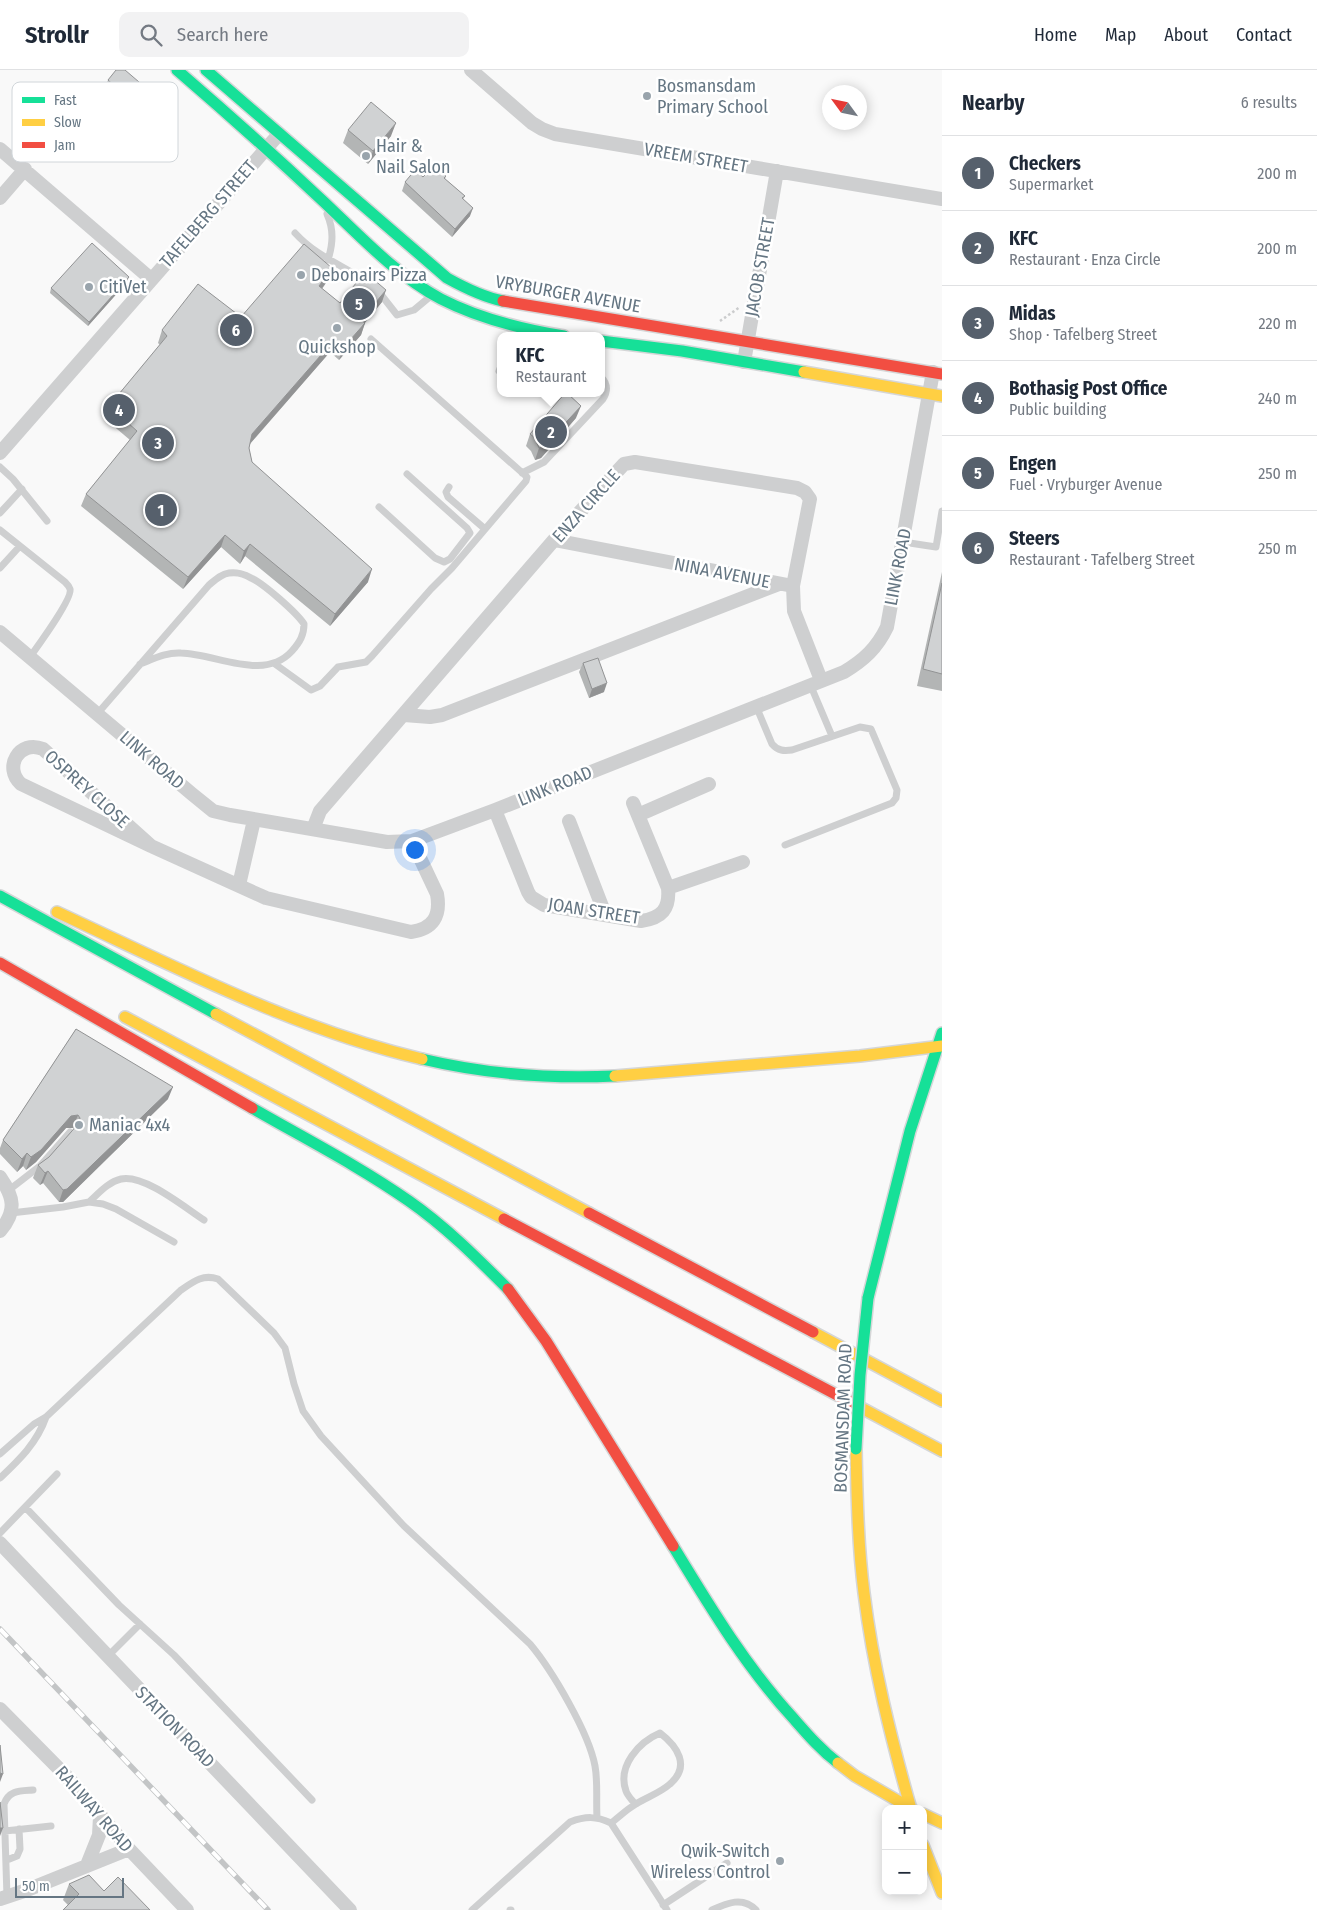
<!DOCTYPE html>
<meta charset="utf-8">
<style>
body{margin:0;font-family:"Fira Sans Condensed",sans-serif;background:#f2f2f3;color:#1f2937}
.controls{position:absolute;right:15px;bottom:15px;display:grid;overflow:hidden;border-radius:10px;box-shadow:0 2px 12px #0003}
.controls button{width:45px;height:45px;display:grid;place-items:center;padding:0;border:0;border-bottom:1px solid #e0e1e3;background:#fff;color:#1f2937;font:25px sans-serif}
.compass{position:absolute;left:822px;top:15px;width:45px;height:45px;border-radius:50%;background:#fff;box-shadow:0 2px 12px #0003;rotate:303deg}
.scale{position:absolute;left:15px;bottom:12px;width:109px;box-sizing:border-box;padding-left:5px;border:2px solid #657683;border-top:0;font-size:14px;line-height:18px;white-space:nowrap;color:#657683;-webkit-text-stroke:4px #fff;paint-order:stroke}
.you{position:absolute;left:414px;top:779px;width:18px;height:18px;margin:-12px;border:4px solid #fff;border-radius:50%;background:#1a73e8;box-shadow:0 0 0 8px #1a73e833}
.badge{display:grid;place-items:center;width:32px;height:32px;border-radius:50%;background:#56606c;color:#fff;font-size:16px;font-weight:700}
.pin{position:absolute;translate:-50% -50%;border:2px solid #fff;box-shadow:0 1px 5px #0006}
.popup{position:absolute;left:497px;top:262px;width:108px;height:65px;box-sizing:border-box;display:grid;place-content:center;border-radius:10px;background:#fff;filter:drop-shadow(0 1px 4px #0005);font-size:16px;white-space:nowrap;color:#747a83}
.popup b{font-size:19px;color:#1f2937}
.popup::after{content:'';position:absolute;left:50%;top:100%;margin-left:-10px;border:10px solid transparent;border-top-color:#fff}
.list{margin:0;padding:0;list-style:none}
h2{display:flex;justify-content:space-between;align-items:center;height:65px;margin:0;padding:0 20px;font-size:21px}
h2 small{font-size:16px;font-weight:400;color:#747a83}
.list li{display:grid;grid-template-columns:32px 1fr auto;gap:15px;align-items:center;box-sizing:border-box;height:75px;padding:0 20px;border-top:1px solid #e0e1e3}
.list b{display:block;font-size:19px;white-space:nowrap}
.list p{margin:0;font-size:16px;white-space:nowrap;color:#747a83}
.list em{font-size:16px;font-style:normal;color:#747a83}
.icon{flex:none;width:28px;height:28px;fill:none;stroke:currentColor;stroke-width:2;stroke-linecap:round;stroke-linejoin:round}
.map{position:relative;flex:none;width:942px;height:1840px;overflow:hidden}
header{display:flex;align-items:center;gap:30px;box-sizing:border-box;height:70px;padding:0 25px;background:#fff;border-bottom:1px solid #e0e1e3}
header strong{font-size:24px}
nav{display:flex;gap:28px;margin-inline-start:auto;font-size:18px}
.search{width:350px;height:45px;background:#f2f2f3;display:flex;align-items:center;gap:12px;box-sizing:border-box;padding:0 18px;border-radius:10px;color:#747a83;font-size:19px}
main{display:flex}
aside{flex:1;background:#fff}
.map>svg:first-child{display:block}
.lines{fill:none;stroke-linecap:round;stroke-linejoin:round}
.fast-casing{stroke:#d5d6d7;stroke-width:14}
.slow-casing{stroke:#d5d6d7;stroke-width:14}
.jam-casing{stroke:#d5d6d7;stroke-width:14}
.path{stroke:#cbcccd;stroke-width:2.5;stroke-dasharray:2.5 2.5;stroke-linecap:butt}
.lane{stroke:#cecfd0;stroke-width:7}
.street{stroke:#cecfd0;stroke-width:14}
.fast{stroke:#16e098;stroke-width:11}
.slow{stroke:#ffcf43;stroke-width:11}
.jam{stroke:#f24e42;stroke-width:11}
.rail-casing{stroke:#c3c5c6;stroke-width:5.5}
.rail{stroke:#fff;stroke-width:4;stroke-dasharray:11;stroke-linecap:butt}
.fast-bridge-casing{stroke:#d5d6d7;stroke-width:14;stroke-linecap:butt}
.fast-bridge{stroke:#16e098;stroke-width:11}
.wall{fill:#b3b5b5}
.shaded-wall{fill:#929394}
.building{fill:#d0d2d3;stroke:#929394}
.poi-dot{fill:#99a4ac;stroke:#fff;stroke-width:2}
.labels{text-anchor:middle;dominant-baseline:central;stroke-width:5;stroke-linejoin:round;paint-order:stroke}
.poi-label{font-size:18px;fill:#657683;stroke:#fff;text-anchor:start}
.street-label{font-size:18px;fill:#657683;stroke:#fff}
.key{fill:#fff;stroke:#d1d6da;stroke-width:1}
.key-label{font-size:14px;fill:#657683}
</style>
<header>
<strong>Strollr</strong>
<div class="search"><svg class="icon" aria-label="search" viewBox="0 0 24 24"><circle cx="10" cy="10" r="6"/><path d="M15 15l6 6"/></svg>Search here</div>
<nav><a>Home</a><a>Map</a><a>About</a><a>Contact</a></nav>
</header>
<main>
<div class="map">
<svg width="942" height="1840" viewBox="0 0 942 1840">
<rect width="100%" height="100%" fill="#f9f9f9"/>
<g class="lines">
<g class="fast-casing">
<path id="fast" d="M177,0C227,43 276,87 324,132C361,167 396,205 441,229C480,249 521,259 564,266
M206,0L447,208C465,218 483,227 503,231
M601,271L682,281L804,302
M0,826L216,944
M422,989C485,1004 550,1009 615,1006
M252,1038C304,1068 359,1096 409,1131C445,1156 477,1188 508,1219
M868,1228L910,1061L942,963
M673,1476C710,1537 746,1597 794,1649C808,1665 821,1680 838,1693"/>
</g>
<g class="slow-casing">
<path id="slow" d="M804,302L942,326
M57,842C176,897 294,959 422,989
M216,944L589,1143
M125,947L504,1149
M615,1006L860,986L942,976
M813,1262L942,1331
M854,1334L942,1381
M856,1379C857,1427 858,1476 864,1523C873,1597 891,1668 911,1739
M838,1693L855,1706L912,1739
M923,1744L942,1753
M923,1775L942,1823"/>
</g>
<g class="jam-casing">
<path id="jam" d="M503,231L942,304
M0,893L252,1038
M589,1143L813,1262
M504,1149L854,1334
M508,1219L546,1271L673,1476"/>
</g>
<path class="path" d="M720,251L740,237"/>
<path class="lane" d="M327,144C334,160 333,173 328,190
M295,163C317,187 343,195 369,213
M379,222L397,245L414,240L432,225
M499,301L501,296
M0,397L13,409L47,451
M522,403L544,392L603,329C608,321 608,314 601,307
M449,417L446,422L448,427L485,459
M379,437L435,488L444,492L450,489L470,463L467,458L407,404
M0,443L22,419
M0,460L65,512C67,514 69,516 70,519C73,528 37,577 30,587
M903,472L936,477L942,441
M0,498L20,476
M275,594L311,620L320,616L338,597L366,592L372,586L431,519L452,498L526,411L527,407L371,269
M810,614L832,666
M756,636L772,674C778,681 784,681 792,680L860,657L871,659L897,720L896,728L892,733L785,775
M98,643L209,515C215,510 221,504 229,503C236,502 245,504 251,508C263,513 297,543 304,554C304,565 300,572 292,581C264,612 217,584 181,583C167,582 153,589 140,594
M9,1120L40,1096L70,1062
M89,1132C98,1124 108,1112 121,1109C144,1104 184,1137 204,1150
M11,1143L63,1137L89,1132L103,1134L116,1139L174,1172
M0,1384L34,1354L46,1347L181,1220C194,1211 203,1204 218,1209L274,1263L285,1278L294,1314L303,1341L321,1366L404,1456L530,1574C552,1600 589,1663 595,1696C598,1712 596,1730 597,1747
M0,1408C19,1390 37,1373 46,1347
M26,1438L119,1535L174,1585L312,1730
M0,1463L57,1404
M108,1586L140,1554
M611,1753C619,1747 627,1739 636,1734C647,1727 660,1723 670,1714C691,1696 677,1676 660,1663C639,1672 617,1696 626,1721C627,1725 632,1730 635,1734
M5,1761L51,1756
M7,1790L17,1786L20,1779L19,1759
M7,1827L4,1734C9,1720 20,1721 33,1720
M663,1835L727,1793
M472,1840L570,1752C586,1746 596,1746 611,1753L667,1840
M510,1840H511
M712,1840C727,1833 743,1826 756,1840"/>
<path class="street" d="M471,0L532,53L542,59L555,64L942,129
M0,79L151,209
M0,128L25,99
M744,292L777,101
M0,383L279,64
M554,470L793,516L794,541L821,610
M0,562L192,724L213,741L230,745L387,772L412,771L495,740L844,602C864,590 877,578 887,557L933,302
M404,645L430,647L442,645L779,514
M495,740L528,822L531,827L544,835L641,851C662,848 670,839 668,818L633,733
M638,745L709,714
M569,751L605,844
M313,759L320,741L554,470L624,394L635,392L797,418L805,422L810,429L793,516
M151,776L43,679C19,669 3,698 21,714L151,776L266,828L411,862C433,859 441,846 437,824L412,771
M239,815L254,750
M668,818L743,792
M0,1107C14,1127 17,1141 0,1161
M0,1473L350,1840
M0,1639L74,1714L129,1779L187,1840
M87,1795L99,1765L100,1747
M0,1829L27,1820L129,1779"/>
<use href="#fast" class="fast"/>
<use href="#slow" class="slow"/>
<use href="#jam" class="jam"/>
<g class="rail-casing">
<path id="rail" d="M0,1559L268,1840"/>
</g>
<use href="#rail" class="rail"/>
<g class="fast-bridge-casing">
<path id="fast-bridge" d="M856,1379L860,1305L868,1228"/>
</g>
<use href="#fast-bridge" class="fast-bridge"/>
</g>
<path class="wall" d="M108,10L153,24L171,37L174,51L167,59L159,52L157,54L156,53L146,64L124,45L112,59L97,46L100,38L112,25L105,18Z
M348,60L391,66L368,94L343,73Z
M446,106L445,109L465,126L463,129L470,146L452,167L402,121L405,112L423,107Z
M328,210L322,219L340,233L382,232L365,253L361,265L339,290L330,282L250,374L249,378L252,392L368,512L330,556L245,486L240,494L221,477L183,519L81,436L86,424L130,370L104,348L109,336L160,275L158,273L162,260L241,247Z
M128,211L88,256L50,223L51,218Z
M576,348L541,388L535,390L531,381L526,376L530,364Z
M942,502V621L917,616Z
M583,593L604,622L589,628L579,602Z
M76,959L168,1029L63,1132H59L43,1113L40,1115L33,1108L38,1095L49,1087L74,1059L73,1058H66L36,1092L26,1100L23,1096L17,1102L0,1084V1078L3,1070Z
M69,1814L104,1821L68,1835L63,1830Z"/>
<path class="shaded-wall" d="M127,36L124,45L112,59L115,50Z
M177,42L174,51L167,59L170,51Z
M162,44L159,52L157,54L160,46Z
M159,45L156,53L146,64L149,56Z
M396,53L391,66L368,94L373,81Z
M473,138L470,146L452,167L455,159Z
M332,198L328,210L314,229L319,216Z
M129,207L128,211L88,256L89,252Z
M386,220L382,232L357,262L361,250Z
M365,253L361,265L339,290L343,278Z
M335,269L330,282L248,376L252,364Z
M581,336L576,348L541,388L535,390L539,378Z
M225,465L221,477L183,519L188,507Z
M250,474L245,486L240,494L244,481Z
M372,499L368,512L330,556L335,544Z
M607,613L604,622L589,628L592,619Z
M173,1017L168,1029L63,1132H59L63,1120Z
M78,1045L73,1058H66L36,1092L26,1100L31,1087L71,1046Z
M27,1083L23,1096L17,1102L22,1089Z
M48,1101L43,1113L40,1115L45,1103Z
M0,1703L3,1704L0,1712Z
M0,1758H3L0,1766Z"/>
<path class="building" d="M116,0H125L153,24L158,19L173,31L169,35L177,42L170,51L162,44L160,46L159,45L149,56L127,36L115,50L100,38L117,18L108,10Z
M371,32L396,53L373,81L348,60Z
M434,96L446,106L444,108L465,126L462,128L473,138L455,159L405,112L415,100L423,107Z
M92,173L129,207L89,252L51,218Z
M304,174L332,198L319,216L340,233L365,202L386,220L361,250L365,253L343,278L335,269L252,364L249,378L252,392L372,499L335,544L250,474L244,481L225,465L188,507L86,424L137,361L109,336L167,266L162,260L198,214L241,247Z
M565,323H567L581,336L545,375L539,378L535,368L530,364Z
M942,513V604L923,599Z
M598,588L607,613L592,619L583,593Z
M76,959L173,1017L67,1119L63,1120L48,1101L45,1103L38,1095L49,1087L79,1053L80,1048L78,1045L71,1046L41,1080L31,1087L27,1083L22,1089L3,1070Z
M0,1675L3,1704L0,1703Z
M0,1732L3,1758H0Z
M89,1805L104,1821L118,1807L150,1840H63L79,1824L69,1814Z"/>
<g class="poi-dot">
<circle cx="647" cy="26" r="5"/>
<circle cx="366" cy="86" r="5"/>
<circle cx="301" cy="205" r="5"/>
<circle cx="89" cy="217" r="5"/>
<circle cx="337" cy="258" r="5"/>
<circle cx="79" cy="1055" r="5"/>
<circle cx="780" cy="1791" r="5"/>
</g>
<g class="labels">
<g class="poi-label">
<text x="657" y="16">Bosmansdam<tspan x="657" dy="21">Primary School</tspan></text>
<text x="376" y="76">Hair &amp;<tspan x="376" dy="21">Nail Salon</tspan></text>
<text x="311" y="205">Debonairs Pizza</text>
<text x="99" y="217">CitiVet</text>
<text x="337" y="277" text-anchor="middle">Quickshop</text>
<text x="89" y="1055">Maniac 4x4</text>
<text x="770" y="1781" text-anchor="end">Qwik-Switch<tspan x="770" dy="21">Wireless Control</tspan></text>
</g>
<g class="street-label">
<text transform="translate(696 88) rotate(10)">VREEM STREET</text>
<text transform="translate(208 144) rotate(-49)">TAFELBERG STREET</text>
<text transform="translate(760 197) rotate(-80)">JACOB STREET</text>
<text transform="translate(568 224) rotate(10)">VRYBURGER AVENUE</text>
<text transform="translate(586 436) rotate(-48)">ENZA CIRCLE</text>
<text transform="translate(898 497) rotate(-79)">LINK ROAD</text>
<text transform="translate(722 503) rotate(11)">NINA AVENUE</text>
<text transform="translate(152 690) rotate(41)">LINK ROAD</text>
<text transform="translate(555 716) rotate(-22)">LINK ROAD</text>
<text transform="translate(87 719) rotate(42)">OSPREY CLOSE</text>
<text transform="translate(594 841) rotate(9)">JOAN STREET</text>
<text transform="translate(843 1348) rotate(-88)">BOSMANSDAM ROAD</text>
<text transform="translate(175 1657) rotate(46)">STATION ROAD</text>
<text transform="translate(94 1739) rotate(49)">RAILWAY ROAD</text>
</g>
</g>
<rect x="12" y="12" width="166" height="80" rx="8" class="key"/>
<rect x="22" y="27" width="23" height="6" fill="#16e098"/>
<rect x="22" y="49" width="23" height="7" fill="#ffcf43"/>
<rect x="22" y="72" width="23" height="6" fill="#f24e42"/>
<g class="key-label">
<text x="54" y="35">Fast</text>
<text x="54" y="57">Slow</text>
<text x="54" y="80">Jam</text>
</g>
</svg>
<div class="controls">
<button>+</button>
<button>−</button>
</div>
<svg class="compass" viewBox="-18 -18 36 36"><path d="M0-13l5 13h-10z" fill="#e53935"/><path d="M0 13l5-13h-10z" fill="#747a83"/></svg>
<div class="scale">50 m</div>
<div class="you"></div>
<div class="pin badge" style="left:161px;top:440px">1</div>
<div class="pin badge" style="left:551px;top:362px">2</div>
<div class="popup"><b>KFC</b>Restaurant</div>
<div class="pin badge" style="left:158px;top:373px">3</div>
<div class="pin badge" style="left:119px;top:340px">4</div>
<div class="pin badge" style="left:359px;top:234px">5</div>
<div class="pin badge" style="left:236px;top:260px">6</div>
</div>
<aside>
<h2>Nearby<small>6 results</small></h2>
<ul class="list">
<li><span class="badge">1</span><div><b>Checkers</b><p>Supermarket</p></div><em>200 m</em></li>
<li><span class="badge">2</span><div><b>KFC</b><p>Restaurant · Enza Circle</p></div><em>200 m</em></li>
<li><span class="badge">3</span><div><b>Midas</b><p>Shop · Tafelberg Street</p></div><em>220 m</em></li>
<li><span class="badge">4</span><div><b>Bothasig Post Office</b><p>Public building</p></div><em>240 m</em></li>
<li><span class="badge">5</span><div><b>Engen</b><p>Fuel · Vryburger Avenue</p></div><em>250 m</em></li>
<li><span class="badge">6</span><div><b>Steers</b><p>Restaurant · Tafelberg Street</p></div><em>250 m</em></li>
</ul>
</aside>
</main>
